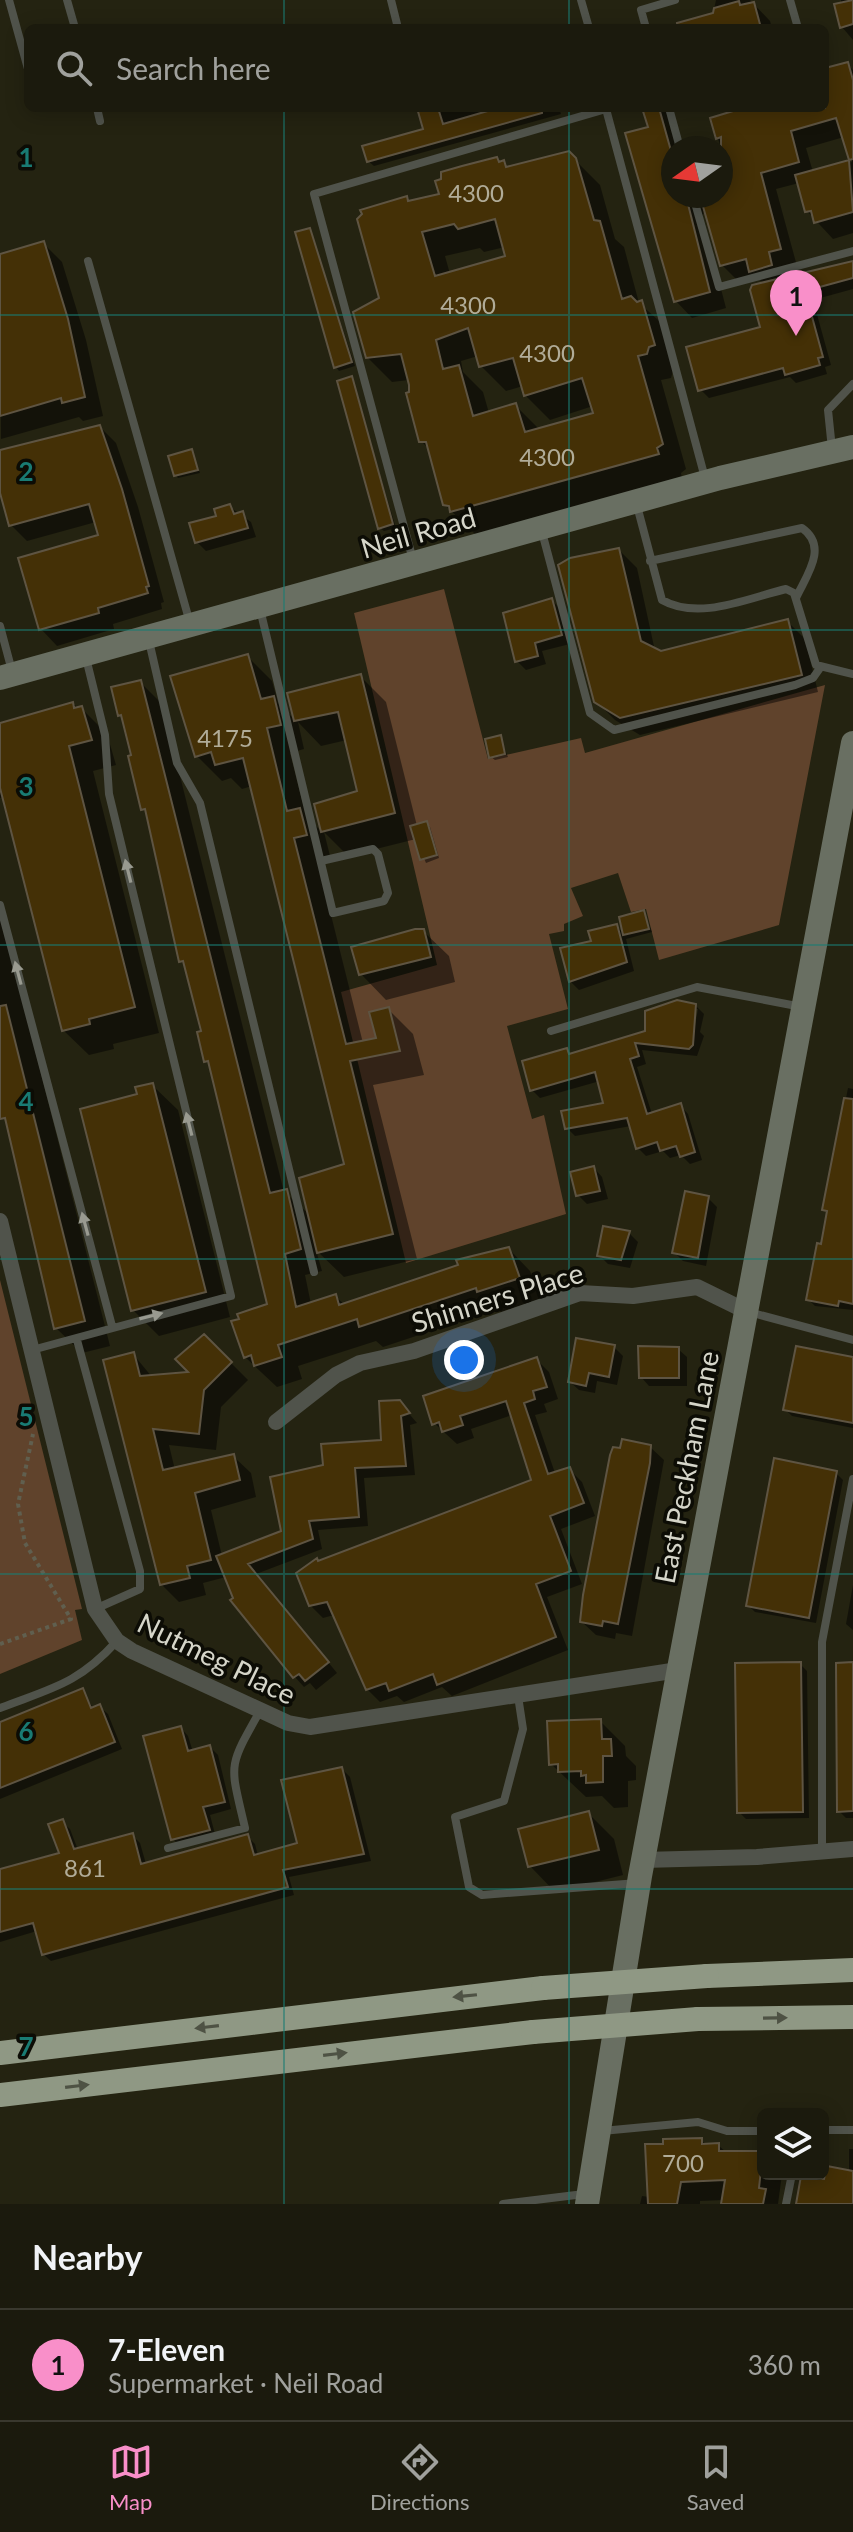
<!DOCTYPE html>
<meta charset="utf-8">
<style>
body{margin:0;font-family:Lato,sans-serif;background:#242316;color:#f1f3f6}
.controls{position:absolute;right:24px;bottom:24px;display:grid;overflow:hidden;border-radius:12px;box-shadow:0 4px 20px #0003}
.controls button{width:72px;height:72px;display:grid;place-items:center;padding:0;border:0;border-bottom:2px solid #39382e;background:#1b1a0d;color:#f1f3f6;font:40px sans-serif}
.compass{position:absolute;left:661px;top:136px;width:72px;height:72px;border-radius:50%;background:#1b1a0d;box-shadow:0 4px 20px #0003;rotate:256deg}
.you{position:absolute;left:464px;top:1360px;width:28px;height:28px;margin:-20px;border:6px solid #fff;border-radius:50%;background:#1a73e8;box-shadow:0 0 0 12px #1a73e833}
.badge{display:grid;place-items:center;width:52px;height:52px;border-radius:50%;background:#f98fc9;color:#111;font-size:26px;font-weight:700}
.pin{position:absolute;translate:-50% -66px;filter:drop-shadow(0 2px 4px #0008)}
.pin::after{content:'';position:absolute;top:42px;width:28px;height:24px;background:inherit;clip-path:polygon(0 0,100% 0,50% 100%)}
.list{margin:0;padding:0;list-style:none}
h2{display:flex;justify-content:space-between;align-items:center;height:104px;margin:0;padding:0 32px;font-size:34px}
h2 small{font-size:26px;font-weight:400;color:#a0a19d}
.list li{display:grid;grid-template-columns:52px 1fr auto;gap:24px;align-items:center;box-sizing:border-box;height:112px;padding:0 32px;border-top:2px solid #39382e}
.list b{display:block;font-size:30px;white-space:nowrap}
.list p{margin:0;font-size:26px;white-space:nowrap;color:#a0a19d}
.list em{font-size:26px;font-style:normal;color:#a0a19d}
.icon{flex:none;width:44px;height:44px;fill:none;stroke:currentColor;stroke-width:2;stroke-linecap:round;stroke-linejoin:round}
.map{position:relative;flex:none;width:853px;height:2204px;overflow:hidden}
.search{position:absolute;background:#1b1a0d;box-shadow:0 4px 20px #0003;left:24px;right:24px;top:24px;height:88px;display:flex;align-items:center;gap:20px;box-sizing:border-box;padding:0 28px;border-radius:12px;color:#a0a19d;font-size:30px}
.sheet{height:216px;background:#1b1a0d}
nav{display:flex;justify-content:space-around;align-items:center;box-sizing:border-box;height:112px;border-top:2px solid #39382e;background:#1b1a0d;font-size:22px;color:#a0a19d}
nav a{display:grid;justify-items:center;gap:4px}
nav .on{color:#f98fc9}
.map>svg:first-child{display:block}
.green{fill:#60432c}
.shadow{fill:#0007;fill-rule:evenodd}
.building{fill:#443006;stroke:#5e5442;stroke-width:2;fill-rule:evenodd}
.lines{fill:none;stroke-linecap:round;stroke-linejoin:round}
.path{stroke:#605f4f;stroke-width:4;stroke-dasharray:4 4;stroke-linecap:butt}
.lane{stroke:#50534b;stroke-width:8}
.street{stroke:#50534b;stroke-width:16}
.secondary{stroke:#696f62;stroke-width:24}
.highway{stroke:#8f9884;stroke-width:24}
.highway-bridge{stroke:#8f9884;stroke-width:24}
.oneway{fill:#999a90}
.oneway2{fill:#4e5244}
.grid{fill:none;stroke:#197b73;stroke-width:2;stroke-opacity:0.55}
.labels{text-anchor:middle;dominant-baseline:central;stroke-width:7;stroke-linejoin:round;paint-order:stroke}
.number-label{font-size:24px;fill:#b1ac98}
.street-label{font-size:28px;fill:#d5d5c9;stroke:#0c0c05}
.grid-label{font-size:26px;text-anchor:middle;font-weight:bold;fill:#197b73;stroke:#0c0c05;stroke-width:7;stroke-linejoin:round;paint-order:stroke}
</style>
<div class="map">
<svg width="853" height="2204" viewBox="0 0 853 2204">
<rect width="100%" height="100%" fill="#242311"/>
<path class="green" d="M444,589L488,759L581,738L585,753L825,685L779,925L659,960L646,909L631,912L618,873L571,888L583,916L564,924V931L549,934L568,1009L507,1026L532,1119L544,1115L566,1214L406,1263L341,992L437,965L354,613Z
M0,1280L82,1609L75,1610L82,1640L0,1674Z"/>
<path class="shadow" d="M716,0H750L770,21L772,28H710Z
M841,0H853V40L842,27Z
M634,24L638,28H622Z
M847,64L853,70V233L833,239L807,211L799,183L776,189L797,266L785,269L788,281L853,263V289L813,300L831,365L825,367L827,374L796,383L790,377L709,398L700,389L762,329L764,284L757,277L739,282L722,265L706,208L702,216L726,308L692,318L676,301L644,108H670L681,148H673V196H721V148L712,119L743,108H825V70ZM844,137L852,162L813,172L806,148Z
M423,108H487L489,113L506,108H559L561,114L374,166L368,161L426,130Z
M568,153L600,185L615,239L624,247L639,303L666,327L673,371L671,378L661,380L686,469L681,473L682,478L476,535L444,504L430,450L421,441L409,380L392,382L367,357L406,199L411,203L441,195L497,159L510,169ZM505,247L508,257L450,274L445,256L480,248L484,252ZM478,356L481,366L506,391L523,386L525,395L550,420L593,406L595,415L540,430L515,405L489,413L483,392L463,372L461,361Z
M310,230L355,366L339,371L336,367Z
M43,243L62,262L86,340L103,416L83,421L79,417L1,439L0,256Z
M351,379L396,528L384,531L380,528Z
M100,427L116,443L138,507L164,602L161,603L162,609L113,624L114,629L57,646L41,629L100,536L96,522L27,541L11,525L0,485V453Z
M191,451L200,473L178,478L175,474Z
M230,507L251,522L256,537L206,551L197,542L192,525L218,517Z
M619,550L637,568L655,651L660,653L787,621L805,639L818,692L640,735L615,720L596,701Z
M552,600L560,609L570,644L542,651L546,664L526,670L517,661Z
M247,656L272,681L278,703L296,721L290,694L361,677L386,702L417,826L426,823L430,827L439,858L426,863L416,839L348,856L324,832L331,860L318,863L363,1043L378,1040L388,1009L413,1034L424,1075L373,1085L417,1259L344,1277L316,1250L322,1271L305,1275L311,1304L335,1296L345,1305L509,1249L530,1271L540,1299L501,1312L497,1309L383,1347L376,1341L298,1366L302,1379L277,1387L245,1357L269,1306L211,1066L206,1061L186,966L181,961L148,814L143,809L124,720L120,715L140,682L162,704L284,1192L310,1215L346,1165L252,786L242,789L231,778L222,781L197,756ZM298,722L321,746L347,740L360,792L316,806L323,833L306,816L290,753L304,749Z
M72,704L81,708L107,734L116,765L93,771L159,1033L113,1044L114,1049L89,1055L63,1030L4,797L0,798V725Z
M500,737L508,757L495,760L491,757Z
M0,912L110,1346L82,1353L56,1328L8,1122L0,1104Z
M644,912L652,932L626,939L634,971L579,990L570,981L593,943L617,926L625,935L621,918Z
M423,931L449,956L455,982L386,1000L361,974Z
M696,1006L704,1014L700,1032L704,1036L697,1056L642,1050L646,1064L637,1067L652,1114L680,1105L688,1114L702,1160L690,1164L681,1155L670,1158L663,1151L646,1156L638,1148L631,1126L575,1136L567,1128L605,1104L600,1081L540,1098L532,1090L566,1051L571,1055L647,1033ZM694,1009H698L693,1036Z
M152,1085L178,1110L230,1317L159,1336L133,1310L140,1095Z
M848,1088L853,1089V1310L815,1306L808,1299L823,1246L829,1214L824,1209Z
M594,1168L602,1177L608,1199L587,1204L578,1195Z
M708,1198L717,1207L706,1266L683,1261L674,1252Z
M629,1233L638,1242L630,1268L608,1264L599,1255Z
M204,1336L248,1380L221,1407L216,1450L169,1445L175,1470L233,1456L251,1473L256,1497L211,1510L222,1556L283,1532L325,1466L383,1442L399,1402L417,1423L410,1425L415,1475L364,1478L368,1526L318,1530L322,1549L256,1574L337,1673L316,1690L310,1683L304,1687L295,1677L233,1600L226,1577L203,1583L206,1595L179,1602L161,1584L133,1354L152,1377L192,1374Z
M614,1347L623,1356L617,1385L597,1381L595,1393L579,1390L570,1382Z
M678,1349L687,1357V1386H649L641,1377Z
M536,1359L549,1372L558,1399L544,1404L547,1412L535,1415L555,1473L569,1469L582,1482L595,1516L561,1529L582,1584L547,1597L568,1650L452,1696L442,1687L404,1702L397,1696L380,1702L367,1689L334,1615L323,1618L310,1605L320,1563L533,1481L512,1415L471,1429L474,1438L457,1444L434,1423Z
M853,1359V1428L792,1416L785,1409Z
M650,1447L664,1460L632,1636L616,1633L615,1639L596,1635L582,1622Z
M836,1473L843,1480L816,1623L755,1612L748,1605Z
M853,1585V1630L846,1624Z
M800,1664L807,1671L809,1818L746,1819L739,1812Z
M853,1664V1818H846L839,1811Z
M82,1691L94,1709L100,1707L108,1714L122,1749L0,1799V1724Z
M600,1721L625,1746L626,1756L636,1766V1780L628,1781V1807L614,1808L602,1796L586,1797L551,1764Z
M181,1728L188,1736L193,1752L210,1747L218,1755L231,1809L210,1815L216,1838L181,1847L173,1839Z
M342,1769L350,1777L371,1861L289,1877L294,1895L51,1961L43,1954L37,1931L0,1942V1871L61,1855L62,1822L70,1829L78,1850L132,1835L140,1843L146,1864L248,1837L255,1844L258,1856L300,1844Z
M588,1813L614,1839L623,1875L555,1892L530,1866Z
M701,2140L707,2145H718L727,2153H762L763,2174H782L778,2204H723L724,2200L700,2201V2204H640L642,2196L649,2197Z
M849,2149H853V2204H798L826,2181L849,2172Z"/>
<path class="building" d="M853,0V24L840,28L834,4Z
M739,1L740,5L754,2L761,28H678L677,23L713,13L714,8Z
M848,62L853,80V159L849,160L836,118L791,131L799,162L761,173L781,249L769,252L772,265L749,272L746,259L720,266L700,196H721V137L716,139L710,118L743,108H825V68Z
M417,108H438L443,124L498,108H542V113L367,162L362,146L423,129Z
M642,108H659L673,158V196H686L710,292L674,302L625,133L648,127Z
M569,151L576,158L594,220L600,221L622,299L631,296L637,302L642,300L655,345L649,347L647,354L638,356L663,444L657,448L659,454L450,512L449,506L443,505L426,442H419L406,393L409,392V385L401,354L366,358L353,312L379,298L357,219L362,214L360,210L407,196L408,201L439,194L435,181L441,179V172L462,166L497,157L499,162L504,160L506,167ZM495,219L505,256L435,276L422,232L454,224L458,229ZM468,328L479,367L513,358L524,396L582,378L593,413L525,432L516,403L473,416L459,365L443,369L436,340Z
M849,160L853,212L814,223L811,211L805,212L795,175Z
M310,228L352,362L334,368L295,232Z
M44,241L68,319L85,397L62,403L61,398L0,416V254Z
M853,261V278L805,291L823,357L818,358L820,365L785,375L783,368L698,391L686,347L760,327L750,290L752,285Z
M352,376L393,524L378,529L337,381Z
M100,425L122,489L149,586L146,587L148,593L98,608L99,613L39,630L18,558L98,535L89,504L9,526L0,493V450Z
M192,449L198,470L174,476L168,456Z
M230,504L234,514L243,511L248,528L195,543L189,523L216,516L214,509Z
M619,548L641,641L661,651L788,619L802,675L620,718L594,702L558,565L570,558Z
M552,598L562,635L535,643L538,656L515,662L503,613Z
M248,654L261,699L274,696L281,725L267,728L287,811L300,808L307,835L294,838L346,1044L376,1038L369,1012L389,1007L400,1051L350,1061L393,1234L317,1253L299,1178L344,1164L243,758L215,765L211,752L195,757L170,676Z
M361,674L395,813L321,832L314,804L357,791L338,712L294,721L287,693Z
M141,680L270,1193L287,1189L301,1249L285,1254L296,1307L336,1294L339,1305L458,1265L456,1260L509,1247L520,1278L477,1292L476,1288L359,1327L357,1319L278,1345L282,1357L254,1366L251,1355L244,1358L231,1321L239,1319L237,1314L267,1304L208,1061L204,1062L197,1032L201,1031L183,961L179,962L145,809L141,810L128,756L131,755L121,715L118,716L111,687Z
M73,702L74,708L82,706L92,740L69,746L135,1007L89,1019L90,1024L62,1031L0,788V723Z
M501,735L505,754L489,758L485,739Z
M427,821L437,855L420,860L410,826Z
M644,910L649,929L623,935L619,917Z
M617,924L627,962L569,982L560,948L591,941L588,931Z
M415,929H424L431,957L359,975L351,947Z
M677,1000L696,1004L693,1045L689,1049L635,1043L639,1056L630,1059L647,1114L681,1103L695,1152L680,1157L676,1146L660,1151L657,1142L636,1149L627,1118L565,1129L561,1111L603,1103L595,1072L530,1091L522,1061L567,1048L569,1054L645,1031V1011Z
M6,1005L85,1321L54,1329L5,1118L0,1119V1006Z
M153,1083L206,1292L131,1311L80,1109L137,1094L135,1087Z
M844,1098L853,1099V1304L839,1301L838,1306L806,1300L817,1243L821,1244L827,1211L822,1210Z
M594,1166L600,1191L576,1196L570,1172Z
M685,1191L709,1196L698,1258L672,1253Z
M603,1226L630,1231L621,1260L597,1256Z
M204,1334L232,1362L204,1390L199,1434L153,1429L163,1470L234,1454L240,1480L195,1493L211,1560L187,1566L190,1578L160,1585L103,1360L134,1352L140,1376L188,1372L175,1359Z
M576,1338L615,1345L609,1377L589,1373L586,1386L568,1382Z
M638,1346L679,1347V1378H639Z
M796,1346L853,1357V1423L783,1410Z
M537,1357L547,1387L533,1391L535,1399L524,1403L548,1474L570,1467L584,1503L550,1516L571,1571L536,1584L556,1637L437,1685L433,1674L389,1691L386,1683L366,1690L327,1602L309,1606L296,1573L317,1558L318,1561L531,1480L506,1401L460,1416L463,1425L442,1432L439,1422L432,1425L423,1396Z
M400,1400L410,1413L401,1416L406,1466L355,1468L359,1517L309,1521L313,1539L248,1564L329,1662L305,1681L299,1674L293,1678L230,1600L233,1598L216,1556L281,1531L270,1477L323,1465L321,1444L381,1440L379,1401Z
M622,1439L651,1445L650,1463L618,1624L603,1621L602,1626L580,1622L583,1595L610,1455L613,1447L620,1448Z
M774,1458L837,1471L809,1618L746,1606Z
M801,1662L803,1812L737,1813L735,1663Z
M853,1662V1811L837,1812L836,1663Z
M83,1688L91,1708L100,1704L115,1742L0,1788V1722Z
M601,1719L602,1739H611L612,1756H603V1782L586,1783V1775L581,1776V1771L558,1772V1764L549,1765L547,1721Z
M181,1726L188,1751L210,1745L225,1802L203,1807L210,1830L171,1840L143,1736Z
M342,1767L364,1854L283,1870L288,1887L42,1955L33,1923L0,1932V1869L59,1853L48,1824L63,1819L74,1849L133,1833L141,1864L248,1834L254,1855L297,1843L281,1780Z
M589,1811L599,1850L528,1867L518,1829Z
M702,2138V2144L719,2143V2151H763L759,2188L766,2189L763,2204H721L725,2180L681,2182L677,2204H648L645,2144H663V2139Z
M827,2166L853,2171V2204H796L801,2176L824,2179Z"/>
<g class="lines">
<path class="path" d="M0,1644L71,1619L25,1543L18,1504L33,1434"/>
<path class="lane" d="M9,0L28,69
M67,0L75,28
M391,0L398,28
M581,0L589,28
M790,0L798,28
M646,28L641,10L675,0
M97,108L100,121
M669,108L680,148
M693,196L719,287L853,251
M88,261L190,623
M832,449L828,410L853,384
M636,502L662,600C699,621 748,598 786,589L794,593L816,665L853,674
M542,532L590,713L614,730L795,685L813,678L820,668
M413,560L314,194L606,109L705,478
M650,561L802,528C829,547 806,576 796,598
M260,609L333,913L384,901L388,893L378,854L373,849L321,861
M0,626L12,671
M149,641L177,763L200,803L314,1272
M0,905L112,1326
M551,1031L697,987L802,1007
M749,1312L853,1340
M77,1340L140,1571V1589L95,1609
M32,1350L231,1296L109,794L105,735L86,658
M518,1696L523,1729L504,1801L455,1817L469,1887L482,1895L638,1883
M0,1708C52,1688 78,1684 117,1641
M168,1848L245,1828C230,1763 227,1769 260,1711
M822,1850V1642L853,1479
M823,2130H853
M602,2131L698,2122L727,2131H763
M503,2204L584,2194
M786,2204L792,2174"/>
<path class="street" d="M0,1221L95,1609L117,1641L132,1651L288,1723L310,1727L678,1670
M276,1422L336,1375L360,1363L414,1351L580,1293L633,1296L697,1287L746,1311
M643,1860L757,1857L853,1849"/>
<path class="secondary" d="M0,678L720,478L853,447
M587,2204L640,1876L853,743"/>
<path class="highway" d="M707,1976L853,1970
M698,2019L853,2017
M0,2053L543,1988
M0,2095L533,2032"/>
<path class="highway-bridge" d="M543,1988L707,1976
M533,2032L698,2019"/>
</g>
<defs><path id="oneway-solid" d="M-6-.8H1V-3.2L6.5 0L1 3.2V.8H-6Z" transform="scale(2)"/></defs>
<g class="oneway">
<use href="#oneway-solid" transform="translate(128 871) rotate(-104)"/>
<use href="#oneway-solid" transform="translate(18 973) rotate(-105)"/>
<use href="#oneway-solid" transform="translate(189 1124) rotate(-104)"/>
<use href="#oneway-solid" transform="translate(85 1224) rotate(-105)"/>
<use href="#oneway-solid" transform="translate(151 1316) rotate(-14)"/>
</g>
<g class="oneway2">
<use href="#oneway-solid" transform="translate(465 1996) rotate(174)"/>
<use href="#oneway-solid" transform="translate(775 2018) rotate(-1)"/>
<use href="#oneway-solid" transform="translate(207 2027) rotate(173)"/>
<use href="#oneway-solid" transform="translate(335 2054) rotate(-7)"/>
<use href="#oneway-solid" transform="translate(77 2086) rotate(-7)"/>
</g>
<path class="grid" d="M284,0V28M569,0V28M284,108V2204M569,108V2204M0,315H853M0,630H853M0,945H853M0,1259H853M0,1574H853M0,1889H853"/>
<g class="labels">
<g class="number-label">
<text x="476" y="192">4300</text>
<text x="468" y="304">4300</text>
<text x="547" y="352">4300</text>
<text x="547" y="456">4300</text>
<text x="225" y="737">4175</text>
<text x="85" y="1867">861</text>
<text x="683" y="2162">700</text>
</g>
<g class="street-label">
<text transform="translate(418 532) rotate(-16)">Neil Road</text>
<text transform="translate(497 1297) rotate(-17)">Shinners Place</text>
<text transform="translate(686 1467) rotate(-79)">East Peckham Lane</text>
<text transform="translate(217 1658) rotate(26)">Nutmeg Place</text>
</g>
</g>
<g class="grid-label">
<text x="26" y="167">1</text>
<text x="26" y="481">2</text>
<text x="26" y="796">3</text>
<text x="26" y="1111">4</text>
<text x="26" y="1426">5</text>
<text x="26" y="1741">6</text>
<text x="26" y="2056">7</text>
</g>
</svg>
<div class="controls">
<button><svg class="icon" aria-label="layers" viewBox="0 0 24 24"><path d="M12 4l9 5-9 5-9-5zM3 14l9 5 9-5"/></svg></button>
</div>
<svg class="compass" viewBox="-18 -18 36 36"><path d="M0-13l5 13h-10z" fill="#e53935"/><path d="M0 13l5-13h-10z" fill="#a0a19d"/></svg>
<div class="you"></div>
<div class="pin badge" style="left:796px;top:336px">1</div>
<div class="search"><svg class="icon" aria-label="search" viewBox="0 0 24 24"><circle cx="10" cy="10" r="6"/><path d="M15 15l6 6"/></svg>Search here</div>
</div>
<section class="sheet">
<h2>Nearby<small></small></h2>
<ul class="list">
<li><span class="badge">1</span><div><b>7-Eleven</b><p>Supermarket · Neil Road</p></div><em>360 m</em></li>
</ul>
</section>
<nav>
<a class="on"><svg class="icon" aria-label="map" viewBox="0 0 24 24"><path d="M3 6l6-2 6 2 6-2v14l-6 2-6-2-6 2zM9 4v14M15 6v14"/></svg>Map</a>
<a><svg class="icon" aria-label="directions" viewBox="0 0 24 24"><path d="M12 3l9 9-9 9-9-9zM9 14v-3h6M13 9l2 2-2 2"/></svg>Directions</a>
<a><svg class="icon" aria-label="saved" viewBox="0 0 24 24"><path d="M7 4h10v16l-5-4-5 4z"/></svg>Saved</a>
</nav>
